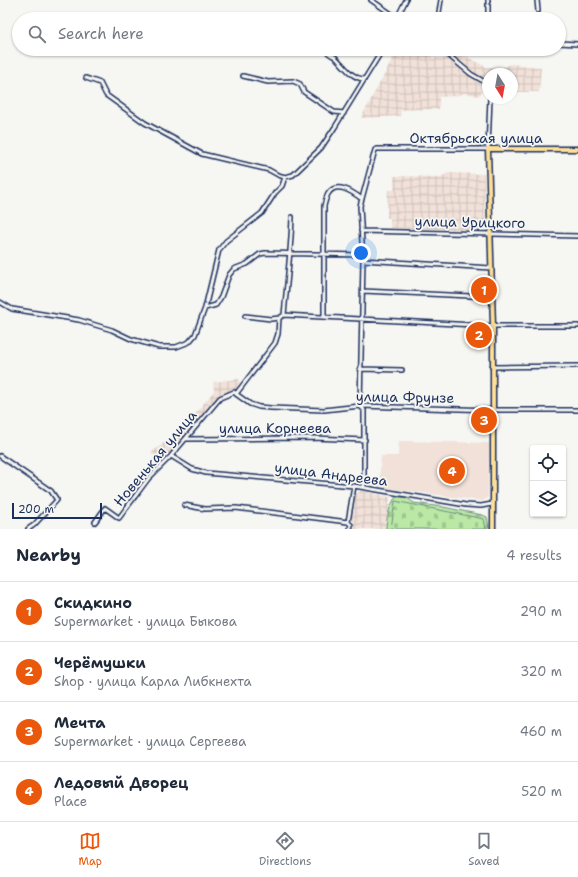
<!DOCTYPE html>
<meta charset="utf-8">
<style>
body{margin:0;font-family:"Shantell Sans",sans-serif;background:#f2f2f3;color:#1f2937}
.controls{position:absolute;right:12px;bottom:12px;display:grid;overflow:hidden;border-radius:4px;box-shadow:0 1px 3px #0004}
.controls button{width:36px;height:36px;display:grid;place-items:center;padding:0;border:0;border-bottom:1px solid #e0e1e3;background:#fff;color:#1f2937;font:20px sans-serif}
.compass{position:absolute;left:482px;top:68px;width:36px;height:36px;border-radius:50%;background:#fff;box-shadow:0 1px 3px #0004;rotate:169deg}
.scale{position:absolute;left:12px;bottom:10px;width:90px;box-sizing:border-box;padding-left:4px;border:2px solid #1b2f5e;border-top:0;font-size:11px;line-height:14px;white-space:nowrap;color:#1b2f5e;-webkit-text-stroke:3px #f6f6f2;paint-order:stroke}
.you{position:absolute;left:361px;top:253px;width:14px;height:14px;margin:-10px;border:3px solid #fff;border-radius:50%;background:#1a73e8;box-shadow:0 0 0 6px #1a73e833}
.badge{display:grid;place-items:center;width:26px;height:26px;border-radius:50%;background:#ea580c;color:#fff;font-size:13px;font-weight:700}
.pin{position:absolute;translate:-50% -50%;border:2px solid #fff;box-shadow:0 1px 4px #0006}
.list{margin:0;padding:0;list-style:none}
h2{display:flex;justify-content:space-between;align-items:center;height:52px;margin:0;padding:0 16px;font-size:17px}
h2 small{font-size:13px;font-weight:400;color:#747a83}
.list li{display:grid;grid-template-columns:26px 1fr auto;gap:12px;align-items:center;box-sizing:border-box;height:60px;padding:0 16px;border-top:1px solid #e0e1e3}
.list b{display:block;font-size:15px;white-space:nowrap}
.list p{margin:0;font-size:13px;white-space:nowrap;color:#747a83}
.list em{font-size:13px;font-style:normal;color:#747a83}
.icon{flex:none;width:22px;height:22px;fill:none;stroke:currentColor;stroke-width:2;stroke-linecap:round;stroke-linejoin:round}
.map{position:relative;flex:none;width:578px;height:529px;overflow:hidden}
.search{position:absolute;background:#fff;box-shadow:0 1px 3px #0004;left:12px;right:12px;top:12px;height:44px;display:flex;align-items:center;gap:10px;box-sizing:border-box;padding:0 14px;border-radius:22px;color:#747a83;font-size:15px}
.sheet{height:292px;background:#fff}
nav{display:flex;justify-content:space-around;align-items:center;box-sizing:border-box;height:56px;border-top:1px solid #e0e1e3;background:#fff;font-size:11px;color:#747a83}
nav a{display:grid;justify-items:center;gap:2px}
nav .on{color:#ea580c}
.map>svg:first-child{display:block}
.built{fill:#f1e1d8}
.industrial{fill:url(#industrial-grid)}
.forest{fill:url(#forest-firs);stroke:#6b8c82}
.cemetery{fill:url(#cemetery-stones);stroke:#6b8c82}
.lines{fill:none;stroke-linecap:round;stroke-linejoin:round}
.minor-casing{stroke:#1b2f5e;stroke-width:6}
.major-casing{stroke:#1b2f5e;stroke-width:7}
.minor{stroke:#f6f6f2;stroke-width:3}
.major{stroke:#fcde96;stroke-width:4}
.labels{text-anchor:middle;dominant-baseline:central;stroke-width:3.5;stroke-linejoin:round;paint-order:stroke}
.street-label{font-size:14px;fill:#1b2f5e;stroke:#f6f6f2}
</style>
<div class="map">
<svg width="578" height="529" viewBox="0 0 578 529">
<defs>
<pattern id="industrial-grid" width="8" height="8" patternUnits="userSpaceOnUse"><rect width="8" height="8" fill="#f1e1d8"/><path d="M0 4h8M4 0v8" fill="none" stroke="#cec1bc"/></pattern>
<pattern id="forest-firs" width="22" height="20" patternUnits="userSpaceOnUse"><rect width="22" height="20" fill="#bbe8a5"/><path d="M5 1l3.5 6h-7zM16 11l3.5 6h-7z" fill="#a0c790"/></pattern>
<pattern id="cemetery-stones" width="16" height="16" patternUnits="userSpaceOnUse"><rect width="16" height="16" fill="#bbe8a5"/><path d="M2 7V4a2 2 0 0 1 4 0v3zM10 15v-3a2 2 0 0 1 4 0v3z" fill="#a0c790"/></pattern>
</defs>
<rect width="100%" height="100%" fill="#f6f6f2"/>
<filter id="ink" filterUnits="userSpaceOnUse"><feTurbulence type="fractalNoise" baseFrequency=".025" numOctaves="2"/><feDisplacementMap in="SourceGraphic" scale="8" xChannelSelector="R" yChannelSelector="G"/><feConvolveMatrix kernelMatrix="1 2 1 2 8 2 1 2 1" color-interpolation-filters="sRGB"/></filter>
<g filter="url(#ink)">
<path class="built" d="M470,329L488,331L487,341L469,339Z
M399,441L489,443L488,497L483,501L379,487L381,456H398Z"/>
<path class="industrial" d="M398,49H425L433,58L450,59L471,76L480,82L482,91L479,96L466,93L455,96L439,97V109L401,110L400,116L361,118Z
M460,53L486,67L502,68L510,64L541,67L539,92H512V74H488V85L484,80L455,58Z
M448,173L484,174L485,223L482,227L477,230L390,228V218H387L388,190H394V176L441,177Z
M239,379L240,385L233,394L218,401L191,434L160,462L151,453L169,439L172,441L183,429L214,391L213,382Z
M361,491L390,497L386,529H352L353,523L351,517L355,494Z"/>
<path class="forest" d="M396,497H406L414,503L435,506L438,505L443,507L482,515L487,517L489,528L386,529C386,519 390,504 396,497Z"/>
<path class="cemetery" d="M395,501L484,519L486,529H391Z"/>
<g class="lines">
<g class="minor-casing">
<path id="minor" d="M371,0L399,19
M488,0V19
M537,0L538,11
M439,12L441,0
M397,18L406,0
M559,43L578,44
M325,49C327,53 331,55 335,57C344,65 351,78 363,79
M441,49L471,74L483,81L488,89
M243,76L268,82L293,81L300,84L304,92L334,112L344,113
M86,78L100,83L106,95L145,123L202,154L269,170L278,175L285,177
M361,231L578,236
M363,260L491,268
M363,291L492,297
M0,302L12,309L79,320L112,330L131,339L159,347H176L189,342L195,335L205,308L219,250L226,241L262,213L275,193L282,186L285,177L293,175L321,148L335,127L383,49
M205,308L216,305L221,297L229,275L234,269L247,264L260,254L265,253L363,255
M284,315L493,326H578
M245,316L271,319L279,318
M324,317V206C325,202 326,198 328,194C336,180 354,193 362,199
M492,367L578,366
M360,369L402,370
M236,394L250,404L259,407L271,408L324,410L360,406L493,410H578
M236,394L275,343L278,334L279,318L284,315C287,282 291,250 292,217
M185,439L313,438L365,440
M0,456L51,491L57,500L34,525L28,529
M171,456L192,469L206,473L354,486L466,505L481,506L492,504
M364,487V410L360,406L363,260L360,206L375,150L377,149H488L490,98
M184,505L205,509L236,508L348,522
M95,522L105,508L119,518L148,479L171,456L220,398L234,392L236,394
M350,529L351,525L348,522L354,486"/>
</g>
<g class="major-casing">
<path id="major" d="M493,529V326L488,149H578"/>
</g>
<use href="#minor" class="minor"/>
<use href="#major" class="major"/>
</g>
</g>
<g class="labels">
<g class="street-label">
<text x="476" y="138">Октябрьская улица</text>
<text transform="translate(470 222) rotate(1)">улица Урицкого</text>
<text transform="translate(405 397) rotate(1)">улица Фрунзе</text>
<text x="275" y="428">улица Корнеева</text>
<text transform="translate(155 458) rotate(-50)">Новенькая улица</text>
<text transform="translate(331 474) rotate(7)">улица Андреева</text>
</g>
</g>
</svg>
<div class="controls">
<button><svg class="icon" aria-label="locate" viewBox="0 0 24 24"><circle cx="12" cy="12" r="6"/><path d="M12 2v4M12 18v4M2 12h4M18 12h4"/></svg></button>
<button><svg class="icon" aria-label="layers" viewBox="0 0 24 24"><path d="M12 4l9 5-9 5-9-5zM3 14l9 5 9-5"/></svg></button>
</div>
<svg class="compass" viewBox="-18 -18 36 36"><path d="M0-13l5 13h-10z" fill="#e53935"/><path d="M0 13l5-13h-10z" fill="#747a83"/></svg>
<div class="scale">200 m</div>
<div class="you"></div>
<div class="pin badge" style="left:484px;top:290px">1</div>
<div class="pin badge" style="left:479px;top:335px">2</div>
<div class="pin badge" style="left:484px;top:420px">3</div>
<div class="pin badge" style="left:452px;top:471px">4</div>
<div class="search"><svg class="icon" aria-label="search" viewBox="0 0 24 24"><circle cx="10" cy="10" r="6"/><path d="M15 15l6 6"/></svg>Search here</div>
</div>
<section class="sheet">
<h2>Nearby<small>4 results</small></h2>
<ul class="list">
<li><span class="badge">1</span><div><b>Скидкино</b><p>Supermarket · улица Быкова</p></div><em>290 m</em></li>
<li><span class="badge">2</span><div><b>Черёмушки</b><p>Shop · улица Карла Либкнехта</p></div><em>320 m</em></li>
<li><span class="badge">3</span><div><b>Мечта</b><p>Supermarket · улица Сергеева</p></div><em>460 m</em></li>
<li><span class="badge">4</span><div><b>Ледовый Дворец</b><p>Place</p></div><em>520 m</em></li>
</ul>
</section>
<nav>
<a class="on"><svg class="icon" aria-label="map" viewBox="0 0 24 24"><path d="M3 6l6-2 6 2 6-2v14l-6 2-6-2-6 2zM9 4v14M15 6v14"/></svg>Map</a>
<a><svg class="icon" aria-label="directions" viewBox="0 0 24 24"><path d="M12 3l9 9-9 9-9-9zM9 14v-3h6M13 9l2 2-2 2"/></svg>Directions</a>
<a><svg class="icon" aria-label="saved" viewBox="0 0 24 24"><path d="M7 4h10v16l-5-4-5 4z"/></svg>Saved</a>
</nav>
